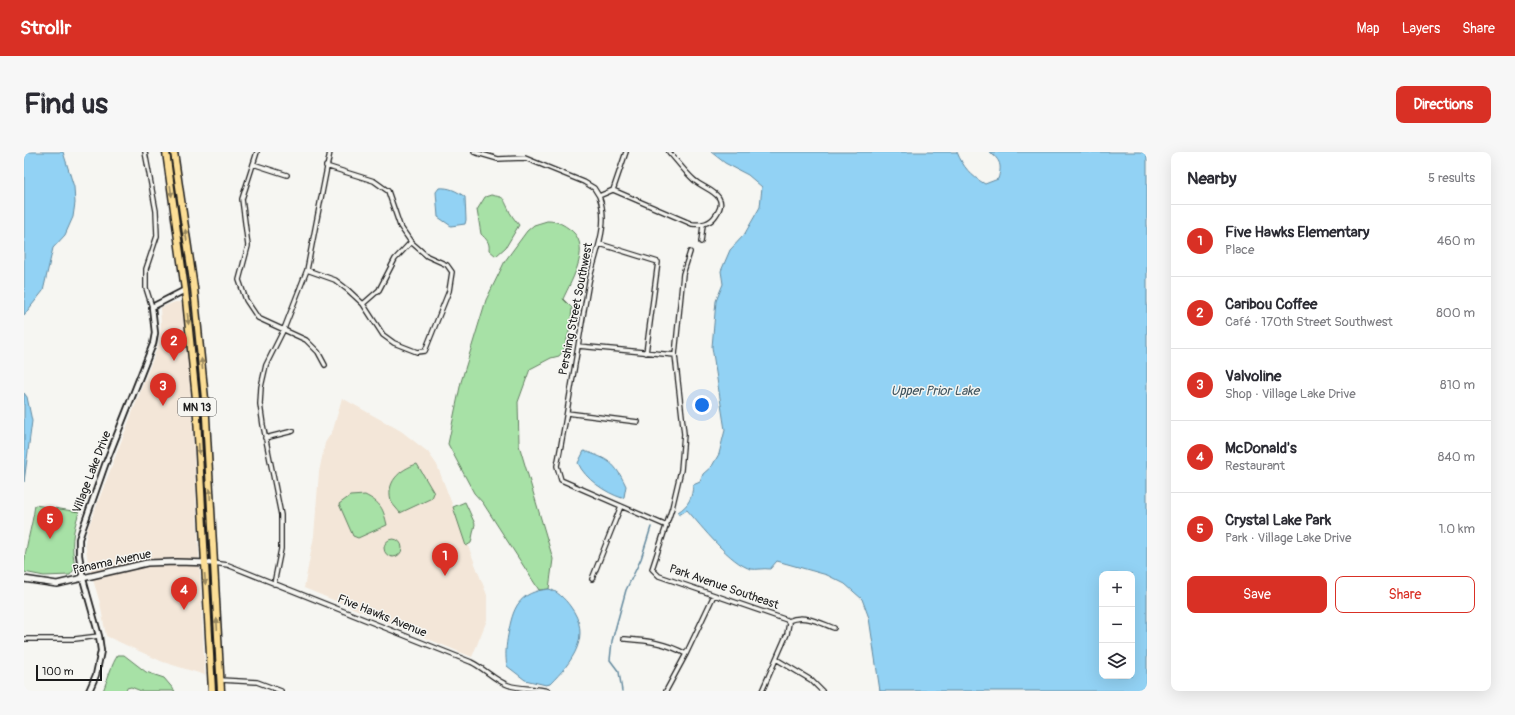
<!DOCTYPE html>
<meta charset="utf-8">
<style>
body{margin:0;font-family:Pangolin,sans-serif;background:#f7f7f7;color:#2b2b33}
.controls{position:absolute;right:12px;bottom:12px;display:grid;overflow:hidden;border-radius:8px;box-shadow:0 4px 16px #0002}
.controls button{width:36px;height:36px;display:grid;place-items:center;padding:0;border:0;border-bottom:1px solid #e1e1e2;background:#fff;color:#2b2b33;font:20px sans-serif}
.scale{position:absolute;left:12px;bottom:10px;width:66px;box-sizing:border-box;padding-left:4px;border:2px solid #1c1c1c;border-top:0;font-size:11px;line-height:14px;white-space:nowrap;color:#1c1c1c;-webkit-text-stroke:3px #f6f6f2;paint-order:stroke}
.you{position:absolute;left:678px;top:253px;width:14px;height:14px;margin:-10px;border:3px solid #fff;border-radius:50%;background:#1a73e8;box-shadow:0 0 0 6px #1a73e833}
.badge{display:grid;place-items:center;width:26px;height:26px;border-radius:50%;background:#d93025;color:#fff;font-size:13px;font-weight:700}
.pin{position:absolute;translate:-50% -33px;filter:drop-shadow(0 1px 2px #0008)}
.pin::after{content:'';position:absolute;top:21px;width:14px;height:12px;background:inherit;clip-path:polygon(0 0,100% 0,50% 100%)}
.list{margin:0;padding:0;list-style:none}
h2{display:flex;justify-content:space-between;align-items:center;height:52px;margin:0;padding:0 16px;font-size:17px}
h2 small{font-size:13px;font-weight:400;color:#7c7c81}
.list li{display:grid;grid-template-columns:26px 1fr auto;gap:12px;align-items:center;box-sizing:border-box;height:72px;padding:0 16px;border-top:1px solid #e1e1e2}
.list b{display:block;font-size:15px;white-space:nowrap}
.list p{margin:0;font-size:13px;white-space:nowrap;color:#7c7c81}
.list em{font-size:13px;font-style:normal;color:#7c7c81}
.actions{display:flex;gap:8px;padding:12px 16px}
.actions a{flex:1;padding:9px 0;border:1px solid #d93025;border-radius:8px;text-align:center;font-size:14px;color:#d93025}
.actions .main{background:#d93025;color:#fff}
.icon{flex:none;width:22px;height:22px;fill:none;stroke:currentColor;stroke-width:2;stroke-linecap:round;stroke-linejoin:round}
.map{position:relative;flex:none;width:1123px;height:539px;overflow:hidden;border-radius:8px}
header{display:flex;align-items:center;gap:24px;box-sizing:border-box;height:56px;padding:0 20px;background:#d93025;color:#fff}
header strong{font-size:19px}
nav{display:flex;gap:22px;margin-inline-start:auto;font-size:14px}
.intro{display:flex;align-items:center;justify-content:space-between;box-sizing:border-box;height:96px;padding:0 24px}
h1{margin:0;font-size:28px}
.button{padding:10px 18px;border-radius:8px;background:#d93025;color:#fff;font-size:14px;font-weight:700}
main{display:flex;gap:24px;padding:0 24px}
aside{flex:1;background:#fff;border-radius:8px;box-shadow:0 4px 16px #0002}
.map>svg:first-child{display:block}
.built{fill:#f3e6d8}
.green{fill:#a7e1a6;stroke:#627e61}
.water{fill:#92d2f4;stroke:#63899e;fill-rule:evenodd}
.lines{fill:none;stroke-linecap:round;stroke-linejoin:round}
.stream{stroke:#63899e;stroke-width:1.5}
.minor-casing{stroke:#1c1c1c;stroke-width:6}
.tertiary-casing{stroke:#1c1c1c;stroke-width:8}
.secondary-casing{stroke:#1c1c1c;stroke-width:8}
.primary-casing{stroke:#1c1c1c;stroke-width:9}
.minor{stroke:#f6f6f2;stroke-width:3.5}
.tertiary{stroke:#f6f6f2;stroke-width:4.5}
.secondary{stroke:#f6f6f2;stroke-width:5}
.primary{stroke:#fcde96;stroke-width:6}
.oneway{fill:#97875f}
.labels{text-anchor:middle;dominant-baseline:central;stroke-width:3;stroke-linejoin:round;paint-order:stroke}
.shield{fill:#f6f6f2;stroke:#5d5d5c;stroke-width:1}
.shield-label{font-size:11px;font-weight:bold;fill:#1c1c1c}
.street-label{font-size:12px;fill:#1c1c1c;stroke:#f6f6f2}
.water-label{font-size:13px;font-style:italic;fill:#3f535d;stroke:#f6f6f2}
</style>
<header>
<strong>Strollr</strong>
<nav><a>Map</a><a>Layers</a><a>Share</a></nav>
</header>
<div class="intro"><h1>Find us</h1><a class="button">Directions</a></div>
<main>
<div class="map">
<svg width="1123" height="539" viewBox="0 0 1123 539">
<rect width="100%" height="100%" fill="#f6f6f2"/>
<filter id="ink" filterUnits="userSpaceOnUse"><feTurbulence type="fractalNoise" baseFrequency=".025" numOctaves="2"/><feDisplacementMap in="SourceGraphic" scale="8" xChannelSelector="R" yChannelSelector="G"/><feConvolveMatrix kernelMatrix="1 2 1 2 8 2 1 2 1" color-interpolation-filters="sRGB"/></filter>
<g filter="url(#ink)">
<path class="built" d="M151,150H156L159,153L166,222L181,523L139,510L82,484L76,451L64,411L61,390L64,376L135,191L137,172L136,156Z
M318,246L377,279L404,300L413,313L463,443V468L448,505L280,436L290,384L295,320L301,291L309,278Z"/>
<path class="green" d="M467,43C481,46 478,44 484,56C486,62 491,68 495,73L482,95L472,104L465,98C466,90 462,87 457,82L453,58L461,45Z
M523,69C532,69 537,71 544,76C570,92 548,127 539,147L548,156L546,176L540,198L535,204L527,206L506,217L494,250L495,293L529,407L525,437L515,438L459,351L450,341L424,292L437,230L462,148L481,109L503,79L510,73Z
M393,312L410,341L408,346L376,361C374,358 370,354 368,351C360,331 376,317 393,312Z
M341,343C357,351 359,356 363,373L334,386L329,384L315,352L326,344Z
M441,350L451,372L447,391L442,394L429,355Z
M11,353L55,360C48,383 47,391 51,416L46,423L20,424L0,420C0,397 8,376 11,353Z
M360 396a9 9 0 1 1 18 0a9 9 0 1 1-18 0Z
M94,503H100L122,520L140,526L151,539H117L107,535L103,536L102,539H79C83,529 88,511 94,503Z"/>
<path class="water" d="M0,0H39L50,35L51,51L49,65L41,83L29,96L19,139L0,163Z
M687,0H933C939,15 947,24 961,32L974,27C978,14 977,8 965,0H1123V539H856L845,466L838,447L821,432L803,423L753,409L746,417C739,416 733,418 727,417C707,412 677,374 663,358L655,363L654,360C665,353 668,346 669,333L676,330L679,322L688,314L695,302L701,278L688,195L692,149L699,132L697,119L706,98L720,83L736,55L738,35L724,23L701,11ZM1078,422H1108V524H1078Z
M415,36C425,35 433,39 441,45L442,68L441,72L427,74L414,65L412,40Z
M0,241L3,245L8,269L0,330Z
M560,299C585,307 591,311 602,334L600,345L598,346C582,341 561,327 554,311Z
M525,437C533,439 541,447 546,454C569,484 548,510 526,532L522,533L501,528L483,514C481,504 482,493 484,483C489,456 494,440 525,437Z"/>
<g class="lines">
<path class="stream" d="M598,539L595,520L586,508L588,489L602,438L617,407L627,375"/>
<g class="minor-casing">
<path id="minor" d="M121,0L132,59L133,84L122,117V136L128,155
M233,0L218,47L224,94L215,128L222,148L234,166L282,188L294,200L301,213
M450,0L474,7L501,6L560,30L570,36L575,44
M602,0L589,38L575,44C586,73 571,101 565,130C554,191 545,253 533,314L537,328L643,374
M229,12L263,23
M589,38L668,72C678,73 686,72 692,63C707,42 681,38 670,28C661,20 653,9 645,0
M677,90L679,73
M576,92L634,110L622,201
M666,100L659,122L651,203L660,282L657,318L648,356L628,417L635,424L763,468L765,471L763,482L738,539
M283,118L311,128L324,138L339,152L359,183L370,191L393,200L401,199L425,139L428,120L423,113L403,104L387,90L376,74L364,39L350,29L302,14
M339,152L355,138L371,107L387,90
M554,194L651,203
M543,261L614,270
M241,286L269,279
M189,411L204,413L447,510C460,516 470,528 484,533C497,538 511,535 524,539
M568,427L597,354
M250,432L257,397V363L239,273L236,252L237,235L242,213L260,177L283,118L306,0
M764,469C780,462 794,470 810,476
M0,487H51L75,484
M600,487C625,489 640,490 662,502
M752,507L787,528L798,539
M196,528L233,530L257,539
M642,539L662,502L690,443"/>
</g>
<g class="tertiary-casing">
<path id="tertiary" d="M65,539L72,523L77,499L75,484L59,427L55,403V387L81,313L129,192L131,181L128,155L161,138"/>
</g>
<g class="secondary-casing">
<path id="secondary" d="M0,427L33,432L123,411L152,410L189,411"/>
</g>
<g class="primary-casing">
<path id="primary" d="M142,0L161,138L172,247L188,539
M150,0L170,136L181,247L197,539"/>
</g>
<use href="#minor" class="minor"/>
<use href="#tertiary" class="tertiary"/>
<use href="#secondary" class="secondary"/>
<use href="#primary" class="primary"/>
</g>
<defs><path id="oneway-solid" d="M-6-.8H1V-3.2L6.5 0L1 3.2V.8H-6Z"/></defs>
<g class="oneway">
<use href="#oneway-solid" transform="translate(147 39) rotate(82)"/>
<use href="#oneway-solid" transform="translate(162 83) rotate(-98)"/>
<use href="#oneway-solid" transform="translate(164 167) rotate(84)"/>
<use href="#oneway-solid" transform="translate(178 212) rotate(-96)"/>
<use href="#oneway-solid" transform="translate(175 297) rotate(87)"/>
<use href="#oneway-solid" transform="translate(186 342) rotate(-93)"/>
<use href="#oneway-solid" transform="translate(181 427) rotate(86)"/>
<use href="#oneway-solid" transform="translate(193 472) rotate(-93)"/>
</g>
</g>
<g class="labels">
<rect class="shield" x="154" y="246" width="38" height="18" rx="3"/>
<g class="shield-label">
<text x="173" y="255">MN 13</text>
</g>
<g class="street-label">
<text transform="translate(552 157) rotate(-79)">Pershing Street Southwest</text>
<text transform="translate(68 320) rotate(-69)">Village Lake Drive</text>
<text transform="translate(88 410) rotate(-12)">Panama Avenue</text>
<text transform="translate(700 435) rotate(19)">Park Avenue Southeast</text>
<text transform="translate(358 464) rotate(22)">Five Hawks Avenue</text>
</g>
<g class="water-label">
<text x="911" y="239">Upper Prior Lake</text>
</g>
</g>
</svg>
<div class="controls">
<button>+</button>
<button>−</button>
<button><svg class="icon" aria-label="layers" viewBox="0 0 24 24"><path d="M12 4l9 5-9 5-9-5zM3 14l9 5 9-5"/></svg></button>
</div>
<div class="scale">100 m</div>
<div class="you"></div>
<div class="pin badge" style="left:421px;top:424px">1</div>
<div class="pin badge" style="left:150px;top:209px">2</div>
<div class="pin badge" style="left:139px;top:254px">3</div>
<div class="pin badge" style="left:160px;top:458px">4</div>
<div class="pin badge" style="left:26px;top:387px">5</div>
</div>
<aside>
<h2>Nearby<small>5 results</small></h2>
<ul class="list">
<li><span class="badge">1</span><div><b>Five Hawks Elementary</b><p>Place</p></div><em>460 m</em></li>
<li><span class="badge">2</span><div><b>Caribou Coffee</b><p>Café · 170th Street Southwest</p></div><em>800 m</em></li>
<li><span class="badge">3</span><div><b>Valvoline</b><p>Shop · Village Lake Drive</p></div><em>810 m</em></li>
<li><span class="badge">4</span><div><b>McDonald's</b><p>Restaurant</p></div><em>840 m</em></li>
<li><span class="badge">5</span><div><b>Crystal Lake Park</b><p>Park · Village Lake Drive</p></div><em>1.0 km</em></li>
</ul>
<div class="actions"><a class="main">Save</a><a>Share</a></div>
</aside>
</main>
